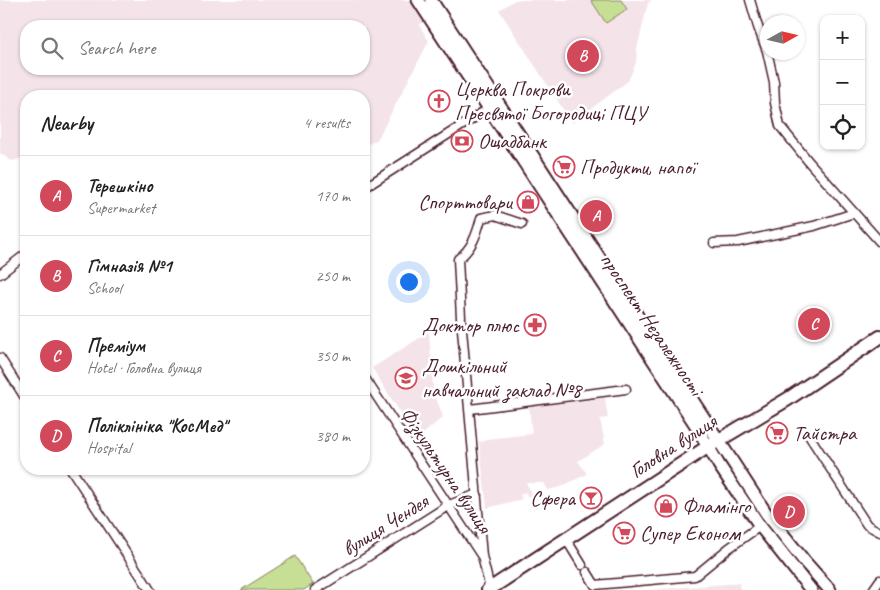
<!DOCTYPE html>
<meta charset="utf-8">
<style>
body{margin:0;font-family:Caveat,sans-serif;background:#f6f6f6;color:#222}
.controls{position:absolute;right:15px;top:15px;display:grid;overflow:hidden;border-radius:10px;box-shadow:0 1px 4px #0004}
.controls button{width:45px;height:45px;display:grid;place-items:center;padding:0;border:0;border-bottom:1px solid #e0e0e0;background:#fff;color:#222;font:25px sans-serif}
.compass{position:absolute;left:760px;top:15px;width:45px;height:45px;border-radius:50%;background:#fff;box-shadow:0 1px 4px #0004;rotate:82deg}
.you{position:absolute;left:408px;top:281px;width:18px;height:18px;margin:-12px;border:4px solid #fff;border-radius:50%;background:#1a73e8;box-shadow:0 0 0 8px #1a73e833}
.badge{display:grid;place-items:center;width:32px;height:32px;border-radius:50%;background:#d1495b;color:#fff;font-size:16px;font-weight:700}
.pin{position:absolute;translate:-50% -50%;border:2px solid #fff;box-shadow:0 1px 5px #0006}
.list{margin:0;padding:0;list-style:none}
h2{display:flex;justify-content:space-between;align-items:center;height:65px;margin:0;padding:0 20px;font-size:21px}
h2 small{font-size:16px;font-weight:400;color:#767676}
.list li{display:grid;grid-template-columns:32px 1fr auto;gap:15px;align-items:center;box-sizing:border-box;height:80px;padding:0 20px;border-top:1px solid #e0e0e0}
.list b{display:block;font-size:19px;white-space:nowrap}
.list p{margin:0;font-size:16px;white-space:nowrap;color:#767676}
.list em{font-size:16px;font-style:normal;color:#767676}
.icon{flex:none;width:28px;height:28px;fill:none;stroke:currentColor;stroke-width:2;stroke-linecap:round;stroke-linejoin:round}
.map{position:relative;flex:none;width:880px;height:590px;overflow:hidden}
.search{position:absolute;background:#fff;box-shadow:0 1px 4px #0004;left:20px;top:20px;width:350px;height:55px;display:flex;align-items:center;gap:12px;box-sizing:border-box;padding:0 18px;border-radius:20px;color:#767676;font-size:19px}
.panel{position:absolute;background:#fff;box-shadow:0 1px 4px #0004;left:20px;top:90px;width:350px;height:385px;border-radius:20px}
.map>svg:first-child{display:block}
.built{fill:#f4e4ea;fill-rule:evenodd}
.green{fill:#c6df95;stroke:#887f60}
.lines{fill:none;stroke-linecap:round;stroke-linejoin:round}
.minor-casing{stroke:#4a1f2b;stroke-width:11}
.secondary-casing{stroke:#4a1f2b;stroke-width:15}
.primary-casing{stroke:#4a1f2b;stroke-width:16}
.minor{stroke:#fff;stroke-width:8}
.secondary{stroke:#fff;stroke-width:11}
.primary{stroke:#fff;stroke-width:12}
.labels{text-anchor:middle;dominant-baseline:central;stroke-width:5;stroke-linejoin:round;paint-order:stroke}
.poi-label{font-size:21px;fill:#4a1f2b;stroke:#fff;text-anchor:start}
.street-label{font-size:21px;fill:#4a1f2b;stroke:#fff}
</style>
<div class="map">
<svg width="880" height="590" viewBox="0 0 880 590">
<rect width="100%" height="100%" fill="#fff"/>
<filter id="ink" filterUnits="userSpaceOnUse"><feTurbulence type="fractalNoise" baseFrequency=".02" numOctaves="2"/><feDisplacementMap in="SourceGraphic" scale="10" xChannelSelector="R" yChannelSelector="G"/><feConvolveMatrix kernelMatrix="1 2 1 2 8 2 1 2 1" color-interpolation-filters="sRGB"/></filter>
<g filter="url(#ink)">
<path class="built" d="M0,0H418L430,17L419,25L429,41L377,140L368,144L364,152V96H26V157L12,161L0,153ZM26,26H364V69H26Z
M515,0H652L648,3L637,49L636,63L628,81L572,123L499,10Z
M429,332L433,389L443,417L417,439L372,368Z
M605,398L608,418L600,419L605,444L578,461L587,474L560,487L548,490L544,483H526L533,494L528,497L525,492L520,495L522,499L487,508L479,442L485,441L486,439L532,434L529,407Z
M739,583L740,590H648Z"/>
<path class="green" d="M591,0H621L627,9L606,23Z
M741,484L823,590H819C790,557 763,522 739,485Z
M295,556L313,584L304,590H241Z"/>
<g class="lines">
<g class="minor-casing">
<path id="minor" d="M750,0L758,27L767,51L774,82L775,103L780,126L809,162L880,242
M364,188L491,107
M714,243L738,242L814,226L854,213
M0,274L26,254
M0,358L26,399
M364,377L481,555
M470,409L626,389
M808,434L867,525L880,532
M71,469L150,590
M566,539L582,565
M587,572L595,585L695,576L729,548L760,526
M490,589L482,556L461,318L458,259C472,249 477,234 481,218L495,215L522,224
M315,590L449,505L477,494
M873,590L880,580"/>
</g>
<g class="secondary-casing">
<path id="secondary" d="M418,0L695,424L719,465L760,526L811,590
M431,0L766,513L805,562L830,590"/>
</g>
<g class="primary-casing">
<path id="primary" d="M488,590L709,446L788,399L880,337"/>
</g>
<use href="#minor" class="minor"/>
<use href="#secondary" class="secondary"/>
<use href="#primary" class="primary"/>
</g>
</g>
<defs>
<g id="church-ring" transform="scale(1.125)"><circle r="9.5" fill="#fff" stroke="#d1495b" stroke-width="1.5"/><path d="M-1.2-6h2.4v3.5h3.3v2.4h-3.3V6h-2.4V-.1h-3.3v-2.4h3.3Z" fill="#d1495b"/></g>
<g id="bank-ring" transform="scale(1.125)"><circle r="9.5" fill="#fff" stroke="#d1495b" stroke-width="1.5"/><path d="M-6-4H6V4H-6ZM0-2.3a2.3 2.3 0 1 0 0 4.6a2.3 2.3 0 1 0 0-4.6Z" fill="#d1495b"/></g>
<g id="supermarket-ring" transform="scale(1.125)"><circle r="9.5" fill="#fff" stroke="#d1495b" stroke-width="1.5"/><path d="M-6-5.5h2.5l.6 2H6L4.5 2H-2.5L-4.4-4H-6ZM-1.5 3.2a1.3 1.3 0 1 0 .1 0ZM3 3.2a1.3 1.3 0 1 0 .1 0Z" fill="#d1495b"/></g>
<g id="shop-ring" transform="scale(1.125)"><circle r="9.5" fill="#fff" stroke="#d1495b" stroke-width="1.5"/><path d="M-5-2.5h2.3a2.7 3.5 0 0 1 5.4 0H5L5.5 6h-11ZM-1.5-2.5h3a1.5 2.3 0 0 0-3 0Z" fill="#d1495b"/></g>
<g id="pharmacy-ring" transform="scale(1.125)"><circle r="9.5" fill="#fff" stroke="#d1495b" stroke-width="1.5"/><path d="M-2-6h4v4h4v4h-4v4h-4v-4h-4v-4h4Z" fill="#d1495b"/></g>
<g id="school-ring" transform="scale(1.125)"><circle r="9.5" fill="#fff" stroke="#d1495b" stroke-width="1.5"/><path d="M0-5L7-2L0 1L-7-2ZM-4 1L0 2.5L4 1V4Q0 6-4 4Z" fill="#d1495b"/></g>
<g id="bar-ring" transform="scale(1.125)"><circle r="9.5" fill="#fff" stroke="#d1495b" stroke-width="1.5"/><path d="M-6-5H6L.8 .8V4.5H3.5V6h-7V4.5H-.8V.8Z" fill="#d1495b"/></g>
</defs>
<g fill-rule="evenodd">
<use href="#church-ring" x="439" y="101"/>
<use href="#bank-ring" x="462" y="141"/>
<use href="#supermarket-ring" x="564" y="167"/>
<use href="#shop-ring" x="528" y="202"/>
<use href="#pharmacy-ring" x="535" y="325"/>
<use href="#school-ring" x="406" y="378"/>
<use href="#supermarket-ring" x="777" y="433"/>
<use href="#bar-ring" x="591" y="498"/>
<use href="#shop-ring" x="666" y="506"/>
<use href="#supermarket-ring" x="624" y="533"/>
</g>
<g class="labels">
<g class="poi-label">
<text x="455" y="89">Церква Покрови<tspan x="455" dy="24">Пресвятої Богородиці ПЦУ</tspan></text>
<text x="478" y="141">Ощадбанк</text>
<text x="580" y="167">Продукти, напої</text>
<text x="512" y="202" text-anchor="end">Спорттовари</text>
<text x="519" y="325" text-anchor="end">Доктор плюс</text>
<text x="422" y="366">Дошкільний<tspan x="422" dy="24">навчальний заклад №8</tspan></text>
<text x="793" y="433">Тайстра</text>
<text x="575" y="498" text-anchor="end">Сфера</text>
<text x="682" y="506">Фламінго</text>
<text x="640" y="533">Супер Економ</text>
</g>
<g class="street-label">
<text transform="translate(652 324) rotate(56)">проспект Незалежності</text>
<text transform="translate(673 446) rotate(-33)">Головна вулиця</text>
<text transform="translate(446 470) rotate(56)">Фізкультурна вулиця</text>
<text transform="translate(385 525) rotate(-32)">вулиця Чендея</text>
</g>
</g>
</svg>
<div class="controls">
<button>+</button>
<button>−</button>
<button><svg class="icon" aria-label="locate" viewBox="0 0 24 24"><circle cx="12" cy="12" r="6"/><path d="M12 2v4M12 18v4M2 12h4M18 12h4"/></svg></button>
</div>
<svg class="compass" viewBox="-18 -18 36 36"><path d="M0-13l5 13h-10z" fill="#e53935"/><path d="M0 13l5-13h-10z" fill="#767676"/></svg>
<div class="you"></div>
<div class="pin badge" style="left:596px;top:216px">A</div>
<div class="pin badge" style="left:583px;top:56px">B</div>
<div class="pin badge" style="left:814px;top:324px">C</div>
<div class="pin badge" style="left:789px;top:512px">D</div>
<div class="search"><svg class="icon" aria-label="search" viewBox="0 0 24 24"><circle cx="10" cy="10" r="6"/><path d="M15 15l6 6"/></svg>Search here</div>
<section class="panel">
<h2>Nearby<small>4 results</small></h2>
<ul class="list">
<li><span class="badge">A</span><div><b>Терешкіно</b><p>Supermarket</p></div><em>170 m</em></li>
<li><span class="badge">B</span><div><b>Гімназія №1</b><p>School</p></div><em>250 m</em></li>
<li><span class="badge">C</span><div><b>Преміум</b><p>Hotel · Головна вулиця</p></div><em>350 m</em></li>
<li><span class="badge">D</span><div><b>Поліклініка &quot;КосМед&quot;</b><p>Hospital</p></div><em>380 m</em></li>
</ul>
</section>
</div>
